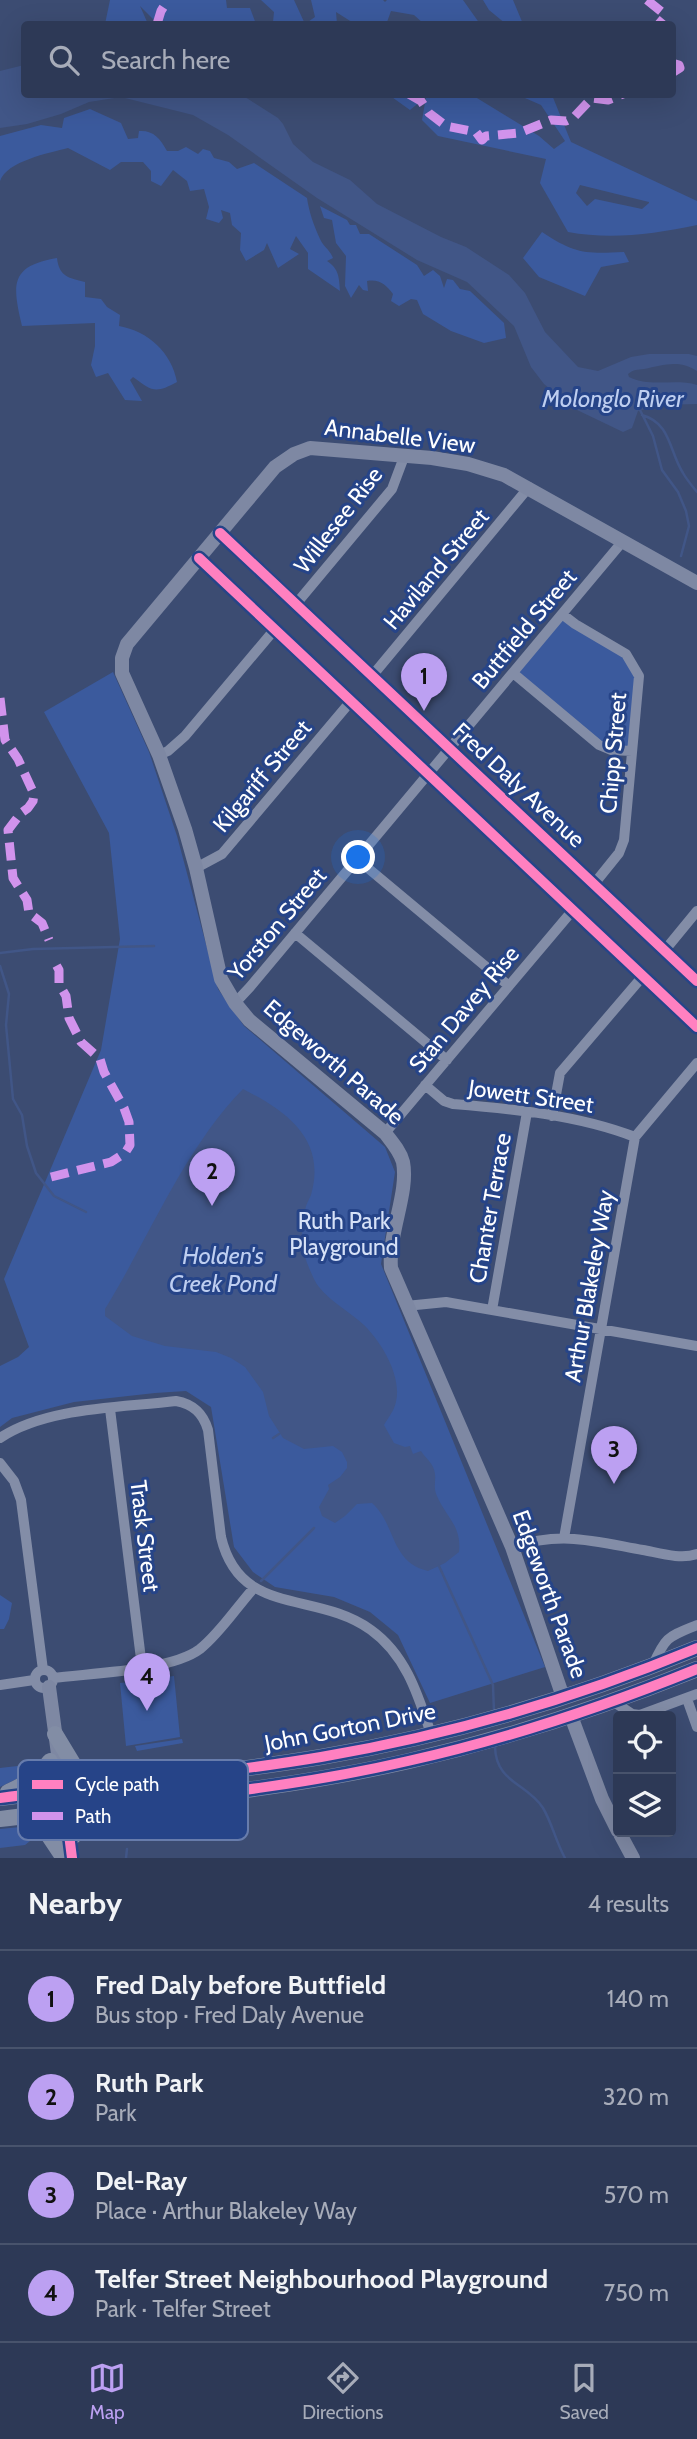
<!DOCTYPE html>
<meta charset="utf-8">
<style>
body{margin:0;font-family:Cabin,sans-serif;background:#394460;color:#f1f3f6}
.controls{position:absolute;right:21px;bottom:21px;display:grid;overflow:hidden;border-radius:7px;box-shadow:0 7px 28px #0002}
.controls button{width:63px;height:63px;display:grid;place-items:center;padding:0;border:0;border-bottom:2px solid #48536c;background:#2d3956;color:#f1f3f6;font:35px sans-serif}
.you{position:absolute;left:359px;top:858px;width:24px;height:24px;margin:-18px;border:5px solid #fff;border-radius:50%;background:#1a73e8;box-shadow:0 0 0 10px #1a73e833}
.badge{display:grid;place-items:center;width:46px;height:46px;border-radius:50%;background:#bca0f2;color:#111;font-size:23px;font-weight:700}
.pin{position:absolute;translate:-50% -58px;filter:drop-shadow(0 2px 4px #0008)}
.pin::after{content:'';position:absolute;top:37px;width:24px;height:21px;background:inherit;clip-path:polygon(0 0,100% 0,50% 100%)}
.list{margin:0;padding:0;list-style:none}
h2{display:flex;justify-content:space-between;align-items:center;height:91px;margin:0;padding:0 28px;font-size:30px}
h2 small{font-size:23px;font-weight:400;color:#a7acb9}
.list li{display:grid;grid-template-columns:46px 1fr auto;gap:21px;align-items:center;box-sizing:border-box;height:98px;padding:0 28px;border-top:2px solid #48536c}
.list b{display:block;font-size:26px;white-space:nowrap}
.list p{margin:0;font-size:23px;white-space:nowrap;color:#a7acb9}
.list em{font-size:23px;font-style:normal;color:#a7acb9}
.icon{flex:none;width:38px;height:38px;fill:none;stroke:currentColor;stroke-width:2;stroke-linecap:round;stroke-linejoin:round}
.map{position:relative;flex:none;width:697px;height:1858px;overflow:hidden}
.search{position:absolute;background:#2d3956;box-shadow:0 7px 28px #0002;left:21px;right:21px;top:21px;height:77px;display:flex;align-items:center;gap:18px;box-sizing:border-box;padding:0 24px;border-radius:7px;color:#a7acb9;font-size:26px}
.sheet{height:483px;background:#2d3956}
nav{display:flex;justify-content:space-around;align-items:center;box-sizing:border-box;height:98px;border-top:2px solid #48536c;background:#2d3956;font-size:19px;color:#a7acb9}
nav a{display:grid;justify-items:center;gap:4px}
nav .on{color:#bca0f2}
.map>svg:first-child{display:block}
.green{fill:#3b5a9d;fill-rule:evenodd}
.water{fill:#415687}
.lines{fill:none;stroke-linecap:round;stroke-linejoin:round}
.stream{stroke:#415687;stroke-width:2.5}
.street{stroke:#838da7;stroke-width:10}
.secondary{stroke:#7e88a3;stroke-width:14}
.primary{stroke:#828da5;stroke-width:16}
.quiet{stroke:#d193ec;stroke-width:9;stroke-dasharray:18 9;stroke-linecap:butt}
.cycleway-casing{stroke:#264488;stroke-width:15}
.cycleway{stroke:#ff80c0;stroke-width:10}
.labels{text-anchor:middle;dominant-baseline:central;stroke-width:6;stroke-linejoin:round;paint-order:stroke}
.street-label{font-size:23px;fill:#fff;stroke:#264488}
.park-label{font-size:23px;fill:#d6e1f7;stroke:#264488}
.water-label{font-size:24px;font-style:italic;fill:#becef0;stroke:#264488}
.key{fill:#264488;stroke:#677cac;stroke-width:2}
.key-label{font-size:19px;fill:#fff}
</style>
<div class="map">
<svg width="697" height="1858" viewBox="0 0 697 1858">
<rect width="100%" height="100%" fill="#3c4c72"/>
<path class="green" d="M110,0H226L227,8H250L256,24H158L140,6L148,24H105Z
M261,0H294L305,24H269L273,22L274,12Z
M311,0H383L385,2L387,0H463L480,24H424L414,15L391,11L387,22L390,24H355L336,12L337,24H305L315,17Z
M483,0H513L523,24H506L489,10Z
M389,95H472L539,136L554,149L565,141L541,105L518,95H552L571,142L697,201V225C654,234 611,240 568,232L540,183L546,159L438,136L422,120L426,97L410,110ZM580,185L649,202V203L642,209L595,199L587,206L576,193Z
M90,109L121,123L128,139L138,138L139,131C153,130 160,138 167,151H178L186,147L198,154L203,149L210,151L214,158L229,162L237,169L254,163L307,198C309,212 314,226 320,239C323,246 330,250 333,258L327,261C339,269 339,277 340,291L308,269V253L296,236L290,249L299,254L278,268L267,243L264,250L246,261L240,250L241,233L232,225L230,213L221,210L223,218L219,223L206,219L209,207L204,189L190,191L187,181L173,170L161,186L151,181V171L143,162H121L110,170L68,148C49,153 7,161 0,181V136L41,125L62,128L64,118Z
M320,206L347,220L350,225H356L360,234H369L417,265L424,276L433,270L440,276L444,288L447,279L453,280L460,289L470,291L504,323L506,338L484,343L451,331L423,314L417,300L411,299L399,306L391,301L393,294C386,285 380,279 367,281L368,291L363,290L359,285L351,298L345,286L346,256L336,243L332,220L324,218Z
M542,232C575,254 586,254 624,252L629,262L601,267L585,296L539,277L523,258Z
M57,258C59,276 68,278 85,282V297L101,299L107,307L120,315L119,326C148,331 172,353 177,382C155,394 152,391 133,377L130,380L142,401L125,400L108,373L96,377L91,365L95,346V323L22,326C12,284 10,266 57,258Z
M562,614L626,654L639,676L632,751L611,750L513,673Z
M113,672L149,752L177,836L218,989L244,1026L385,1147L395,1172L381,1264L545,1667L430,1703L398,1635L370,1612L334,1597L275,1587L253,1572L234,1547L211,1407L186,1391L155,1393L74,1402L12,1418L0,1427V1366L18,1357L29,1347L4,1279L101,1050L120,939L109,833L44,712Z
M0,1595L12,1603L9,1619L4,1629H0Z
M174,1676L180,1737L126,1746L120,1683Z
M182,1739L183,1743L137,1751L135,1746Z
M26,1765L35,1770L0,1787V1768Z
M30,1826L40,1833L25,1845L0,1848V1829Z"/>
<path class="water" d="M24,65V94L242,95L278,118L283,124L293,144L313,162L350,180L377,204L441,237L466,247L509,275L525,293L545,332L578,367L598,371L631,357L649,354H689L697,356V371C679,359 663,365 644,369C637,370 634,369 628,374L629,377C650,388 675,378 697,385V404L659,405L638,411L632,428L623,432L575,409L544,384L531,367L514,326L467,282L417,260L317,198L228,135L193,115L121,97L89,102L61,114L27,124L0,128V71Z
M243,1089C286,1111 327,1139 311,1195C309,1200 306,1204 305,1210C301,1226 301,1247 307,1263C310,1270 314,1281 319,1287C331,1302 350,1312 364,1325C382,1343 402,1376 396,1402C394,1411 388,1418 384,1425L394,1443L405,1447L410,1446L413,1454L421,1451C425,1458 434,1463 435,1474C436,1481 433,1488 437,1496C446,1517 462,1526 459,1552L445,1563L428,1571C390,1562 396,1524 372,1503L357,1504L345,1516L335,1523L322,1516L319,1507L329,1489L328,1485L340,1477L347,1468V1462L342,1452L333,1446L304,1449L283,1438L269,1416L263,1392L245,1367L231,1358L216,1352L165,1346L132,1336L105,1316V1309C149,1238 184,1149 243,1089Z"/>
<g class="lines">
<path class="stream" d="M639,408L653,436L662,470L678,492L686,511L689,526L681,556
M642,415C671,423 669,451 683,473C687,480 692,486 697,492
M0,953L33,949L154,946
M0,966L9,994L6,1025L13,1099L22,1115L27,1146L36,1173L54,1196L86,1212
M273,1438L279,1434
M439,1566L493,1685L494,1712
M261,1581L314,1528
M495,1747C496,1783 527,1783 543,1808C552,1823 556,1842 565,1858
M126,1858L127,1849"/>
<path class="street" d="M296,604L392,489L404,457
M562,614L575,624L626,654L639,676L624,840L619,853L594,884
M513,673L599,745L611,750L632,751
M372,676L529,487
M159,755L168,751L185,736L275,629
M357,859L509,986
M196,868L222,854L351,701
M295,933L447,1060
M665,950L697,911
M235,1003L250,987L623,541
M425,1085L444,1101L453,1104C514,1109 578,1115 635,1137
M552,1116L560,1073L643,976
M385,1133L573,910
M406,1306L446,1302L697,1346
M492,1310L527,1112
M110,1409L142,1667
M0,1438C47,1407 120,1408 176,1401C193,1404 203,1413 208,1430L221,1537C240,1618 316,1590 371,1630C406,1655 418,1695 431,1734
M0,1463L14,1481L21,1500L43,1670
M564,1538L635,1137L697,1063
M512,1547C562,1531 593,1541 643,1550C659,1553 681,1560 697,1554
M653,1665C666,1636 668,1637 697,1625
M35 1679a9 9 0 1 1 18 0a9 9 0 1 1-18 0Z
M53,1678C91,1673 171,1671 200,1649C220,1633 236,1608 253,1589
M0,1685L34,1680
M687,1699L697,1727
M614,1702L632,1714L640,1715L697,1694"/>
<path class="secondary" d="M220,533L697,981
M199,558L697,1027
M49,1687L72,1858
M563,1697L512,1547L391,1268C388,1233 409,1193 403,1162C400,1151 392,1142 385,1133L249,1020L235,1003L221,979L196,868L185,829L159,755L122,673V658L127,644L275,467L294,454L310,448L432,458L468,464L504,475L697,583
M571,1716L602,1799L618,1831
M55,1804L61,1853
M619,1832L633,1858"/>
<path class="primary" d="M55,1734L81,1777L90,1786
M8,1792C24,1785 40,1776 50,1761
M0,1798C107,1784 215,1775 321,1757C450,1735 576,1698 697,1648
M31,1815L47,1833L61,1854
M0,1819C136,1802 275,1792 409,1761C508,1738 603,1707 697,1669
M70,1839L83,1828L123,1808"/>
<path class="quiet" d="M647,0L663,13L664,18L659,24
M157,24L161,11L168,0
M672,63L679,65L680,68L672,73
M409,94L421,101L429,113L446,126L476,132L482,140L486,136L519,133L551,120L566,121L574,117L592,98L608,100L623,94
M0,698L5,740L18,759L34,794L33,801L28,808L21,813L8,830L13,878L27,900L29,913L42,923L49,940
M51,1177L111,1162L125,1153L130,1145L129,1122L124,1108L104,1072L100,1059L81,1042L69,1018L66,996L59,984V970L54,961"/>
<g class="cycleway-casing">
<path id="cycleway" d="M220,533L697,981
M199,558L697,1027
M0,1798C107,1784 215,1775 321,1757C450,1735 576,1698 697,1648
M72,1858L66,1811C180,1798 296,1787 408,1761C507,1739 603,1707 697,1669"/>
</g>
<use href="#cycleway" class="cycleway"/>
</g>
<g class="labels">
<g class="street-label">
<text transform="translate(400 436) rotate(7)">Annabelle View</text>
<text transform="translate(338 520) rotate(-52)">Willesee Rise</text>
<text transform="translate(436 569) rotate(-50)">Haviland Street</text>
<text transform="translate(524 629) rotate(-50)">Buttfield Street</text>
<text transform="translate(613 753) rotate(-85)">Chipp Street</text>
<text transform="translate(262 776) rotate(-50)">Kilgariff Street</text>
<text transform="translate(519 785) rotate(43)">Fred Daly Avenue</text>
<text transform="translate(277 924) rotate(-50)">Yorston Street</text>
<text transform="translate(464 1009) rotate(-50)">Stan Davey Rise</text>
<text transform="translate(334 1062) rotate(41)">Edgeworth Parade</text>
<text transform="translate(531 1096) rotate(8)">Jowett Street</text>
<text transform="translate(490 1208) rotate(-80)">Chanter Terrace</text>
<text transform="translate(589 1286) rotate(-80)">Arthur Blakeley Way</text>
<text transform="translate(145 1536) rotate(83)">Trask Street</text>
<text transform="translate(550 1594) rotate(70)">Edgeworth Parade</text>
<text transform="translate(350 1727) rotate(-11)">John Gorton Drive</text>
</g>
<g class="park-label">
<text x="344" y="1221">Ruth Park<tspan x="344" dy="26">Playground</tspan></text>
</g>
<g class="water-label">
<text x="613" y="398">Molonglo River</text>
<text x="223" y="1255">Holden's<tspan x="223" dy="28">Creek Pond</tspan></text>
</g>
</g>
<rect x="18" y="1760" width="230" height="80" rx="10" class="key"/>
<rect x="32" y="1780" width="31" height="9" fill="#ff80c0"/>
<rect x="32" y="1812" width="31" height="8" fill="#d193ec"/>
<g class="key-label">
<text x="75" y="1791">Cycle path</text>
<text x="75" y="1823">Path</text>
</g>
</svg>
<div class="controls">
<button><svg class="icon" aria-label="locate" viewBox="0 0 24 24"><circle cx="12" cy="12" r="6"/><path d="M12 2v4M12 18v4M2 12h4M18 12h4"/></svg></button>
<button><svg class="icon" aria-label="layers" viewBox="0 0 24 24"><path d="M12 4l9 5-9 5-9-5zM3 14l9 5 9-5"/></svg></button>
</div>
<div class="you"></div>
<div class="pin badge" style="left:424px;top:711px">1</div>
<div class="pin badge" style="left:212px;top:1206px">2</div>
<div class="pin badge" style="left:614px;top:1484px">3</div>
<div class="pin badge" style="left:147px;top:1711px">4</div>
<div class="search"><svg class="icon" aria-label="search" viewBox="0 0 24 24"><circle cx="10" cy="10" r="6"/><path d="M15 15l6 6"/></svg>Search here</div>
</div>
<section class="sheet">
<h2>Nearby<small>4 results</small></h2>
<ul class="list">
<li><span class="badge">1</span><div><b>Fred Daly before Buttfield</b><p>Bus stop · Fred Daly Avenue</p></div><em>140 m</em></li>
<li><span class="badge">2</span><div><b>Ruth Park</b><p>Park</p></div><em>320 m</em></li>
<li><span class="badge">3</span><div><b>Del-Ray</b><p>Place · Arthur Blakeley Way</p></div><em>570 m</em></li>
<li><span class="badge">4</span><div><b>Telfer Street Neighbourhood Playground</b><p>Park · Telfer Street</p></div><em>750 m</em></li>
</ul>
</section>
<nav>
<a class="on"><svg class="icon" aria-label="map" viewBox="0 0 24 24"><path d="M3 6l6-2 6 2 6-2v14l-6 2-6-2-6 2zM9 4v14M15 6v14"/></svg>Map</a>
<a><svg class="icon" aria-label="directions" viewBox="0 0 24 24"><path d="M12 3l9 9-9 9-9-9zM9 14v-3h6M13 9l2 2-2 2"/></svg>Directions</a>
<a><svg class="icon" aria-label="saved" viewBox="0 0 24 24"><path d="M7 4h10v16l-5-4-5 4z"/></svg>Saved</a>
</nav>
